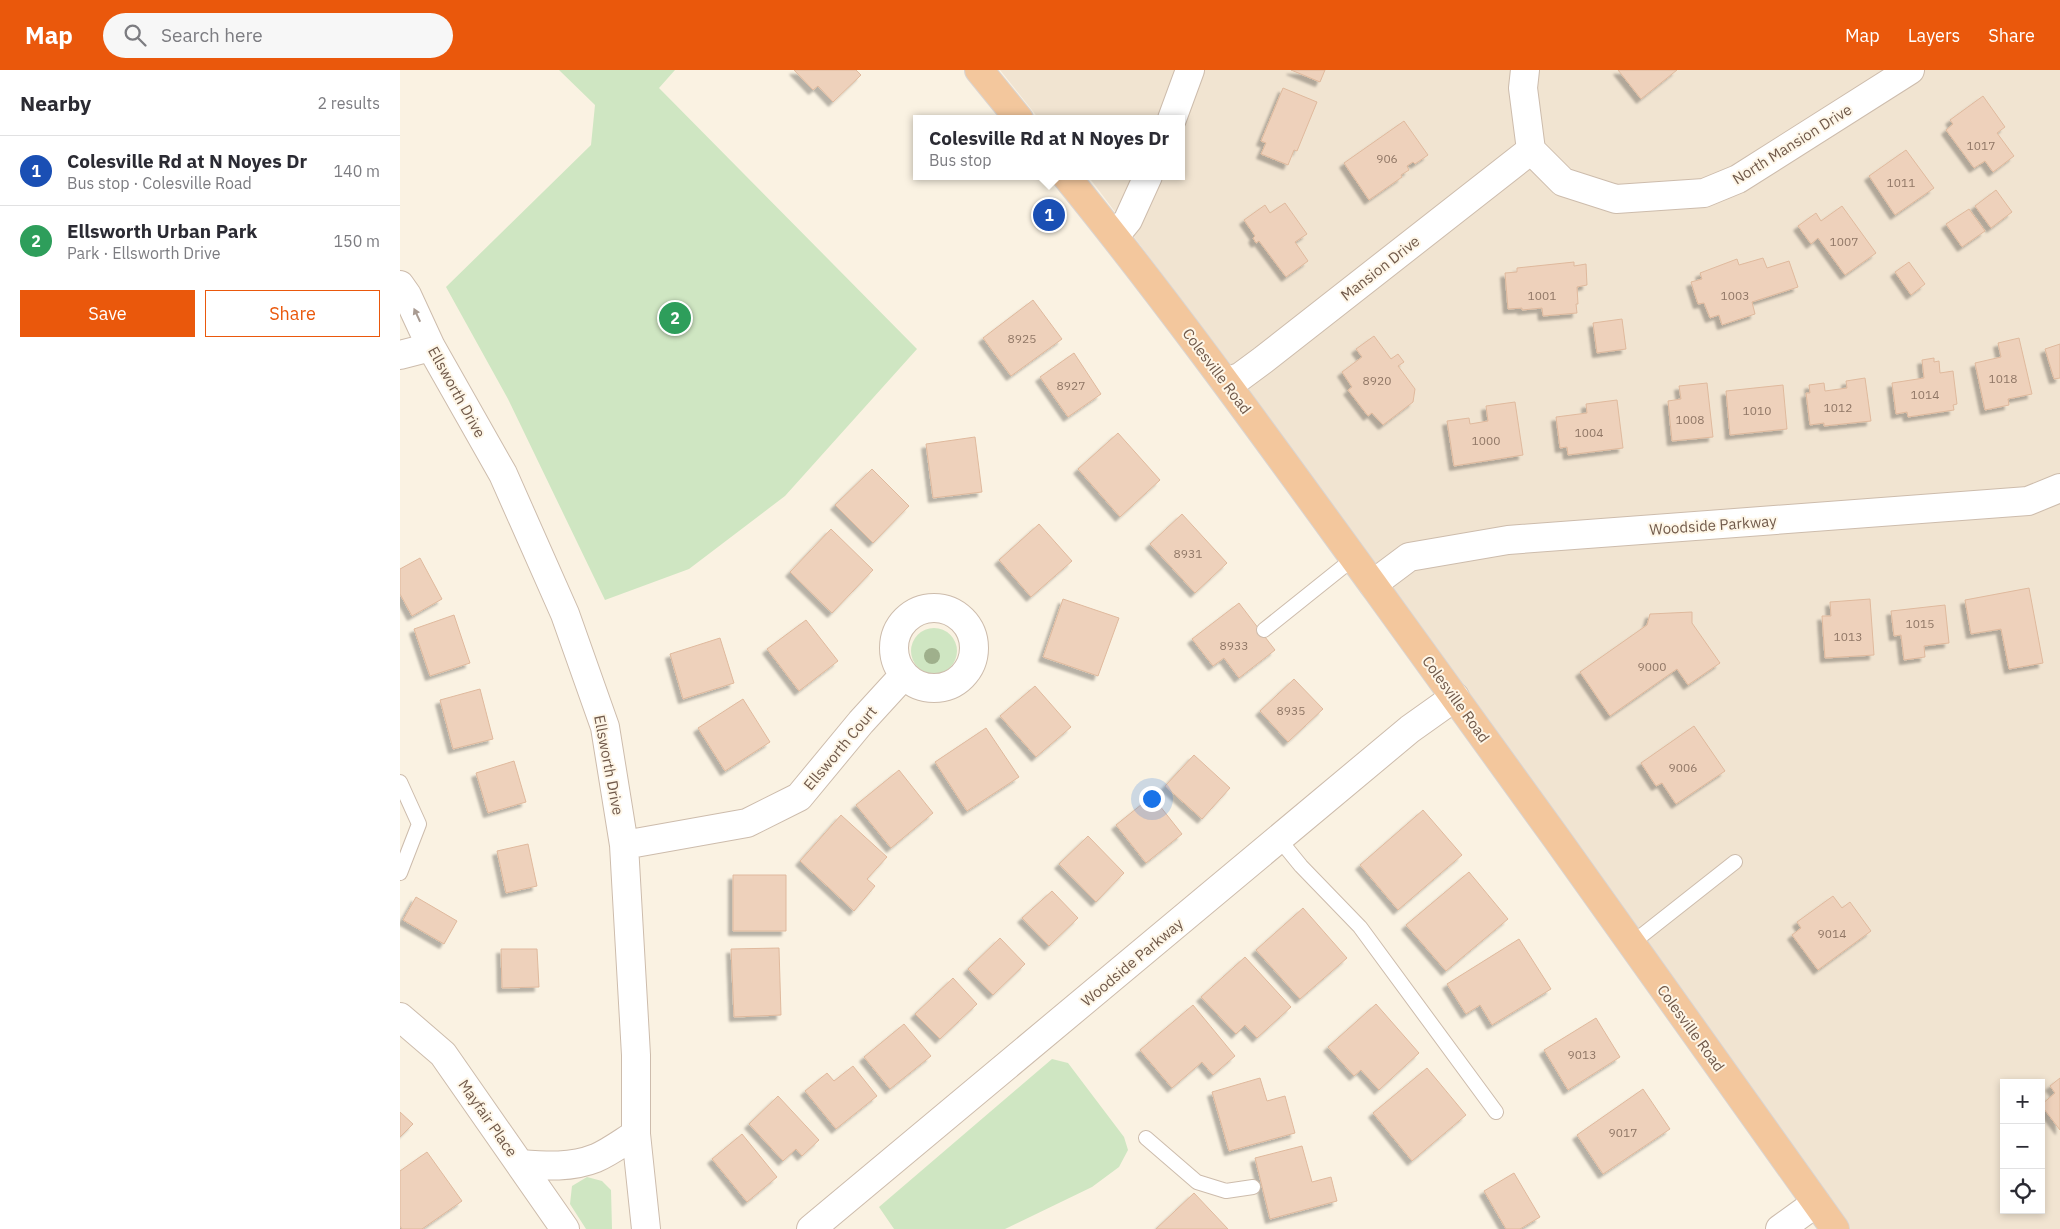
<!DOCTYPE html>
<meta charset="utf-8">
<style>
body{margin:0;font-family:"IBM Plex Sans",sans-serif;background:#f7f7f7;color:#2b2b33}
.controls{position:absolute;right:15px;bottom:15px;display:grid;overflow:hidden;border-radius:0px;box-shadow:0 2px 8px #0003}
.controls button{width:45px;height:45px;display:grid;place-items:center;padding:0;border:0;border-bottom:1px solid #e1e1e2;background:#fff;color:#2b2b33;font:25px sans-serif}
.you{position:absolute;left:751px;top:728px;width:18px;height:18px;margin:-12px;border:4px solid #fff;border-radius:50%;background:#1a73e8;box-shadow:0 0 0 8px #1a73e833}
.badge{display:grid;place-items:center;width:32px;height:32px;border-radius:50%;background:#ea580c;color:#fff;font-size:16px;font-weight:700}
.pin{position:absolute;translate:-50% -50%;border:2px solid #fff;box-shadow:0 1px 5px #0006}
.popup{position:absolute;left:513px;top:45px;width:272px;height:65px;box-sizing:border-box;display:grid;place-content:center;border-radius:0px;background:#fff;filter:drop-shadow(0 1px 4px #0005);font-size:16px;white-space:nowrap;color:#7c7c81}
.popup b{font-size:19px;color:#2b2b33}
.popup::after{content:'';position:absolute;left:50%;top:100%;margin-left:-10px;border:10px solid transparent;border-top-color:#fff}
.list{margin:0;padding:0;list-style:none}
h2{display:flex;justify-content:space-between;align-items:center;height:65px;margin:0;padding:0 20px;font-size:21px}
h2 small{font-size:16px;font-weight:400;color:#7c7c81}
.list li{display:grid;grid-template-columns:32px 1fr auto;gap:15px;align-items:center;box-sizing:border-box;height:70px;padding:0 20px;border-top:1px solid #e1e1e2}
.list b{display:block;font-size:19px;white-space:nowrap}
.list p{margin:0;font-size:16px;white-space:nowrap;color:#7c7c81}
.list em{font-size:16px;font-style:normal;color:#7c7c81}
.actions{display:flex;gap:10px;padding:15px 20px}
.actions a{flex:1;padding:11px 0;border:1px solid #ea580c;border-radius:0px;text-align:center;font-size:18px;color:#ea580c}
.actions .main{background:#ea580c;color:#fff}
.icon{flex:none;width:28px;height:28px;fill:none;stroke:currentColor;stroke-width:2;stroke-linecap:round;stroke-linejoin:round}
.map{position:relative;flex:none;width:1660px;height:1159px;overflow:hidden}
header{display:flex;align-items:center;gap:30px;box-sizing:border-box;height:70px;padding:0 25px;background:#ea580c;color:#fff}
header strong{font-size:24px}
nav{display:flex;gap:28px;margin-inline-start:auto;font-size:18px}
.search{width:350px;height:45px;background:#f7f7f7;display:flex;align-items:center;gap:12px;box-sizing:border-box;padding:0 18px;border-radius:28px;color:#7c7c81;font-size:19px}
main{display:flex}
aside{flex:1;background:#fff}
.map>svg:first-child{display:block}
.residential{fill:#f1e4d1;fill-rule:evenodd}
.green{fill:#cfe6c2}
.building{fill:#eed1bb;stroke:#dfb99d;filter:url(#shadow)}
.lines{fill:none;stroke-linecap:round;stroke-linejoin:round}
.service-casing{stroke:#cdbcac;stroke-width:16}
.minor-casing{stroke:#cdbcac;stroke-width:30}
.trunk-casing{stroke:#dad4d0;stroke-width:30}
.service{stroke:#fff;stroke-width:14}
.minor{stroke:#fff;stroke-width:28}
.trunk{stroke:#f3c79d;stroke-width:28}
.tree{fill:#9fb08c}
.oneway{fill:#a99b92}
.labels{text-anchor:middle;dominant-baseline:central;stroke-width:4;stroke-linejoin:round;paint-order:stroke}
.number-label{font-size:12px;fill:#907766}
.street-label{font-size:15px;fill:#70594a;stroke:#fef6e7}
</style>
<header>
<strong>Map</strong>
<div class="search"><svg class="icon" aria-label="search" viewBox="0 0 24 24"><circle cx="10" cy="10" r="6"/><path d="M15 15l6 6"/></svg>Search here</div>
<nav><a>Map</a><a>Layers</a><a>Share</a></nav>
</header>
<main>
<aside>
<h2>Nearby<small>2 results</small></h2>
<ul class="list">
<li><span class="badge" style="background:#1a4fb4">1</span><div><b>Colesville Rd at N Noyes Dr</b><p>Bus stop · Colesville Road</p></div><em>140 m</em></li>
<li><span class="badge" style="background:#2e9e5b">2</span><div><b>Ellsworth Urban Park</b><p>Park · Ellsworth Drive</p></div><em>150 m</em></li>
</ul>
<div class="actions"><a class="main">Save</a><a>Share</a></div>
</aside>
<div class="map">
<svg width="1660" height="1159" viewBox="0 0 1660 1159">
<defs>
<filter id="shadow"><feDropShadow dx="-4.5" dy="4.5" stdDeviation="1" flood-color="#0004"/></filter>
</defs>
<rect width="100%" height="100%" fill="#faf2e2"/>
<path class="residential" d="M600,0H1660V1159H1447L871,358L840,307L688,106H782V49H639ZM1604,1013H1641V1140H1604Z"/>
<path class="green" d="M159,0H275L259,18L517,279L385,426L289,499L205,530L108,329L46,217L191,75L195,35Z
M511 581a23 23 0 1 1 46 0a23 23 0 1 1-46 0Z
M652,989L668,993L724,1067L728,1080L719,1097L692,1117L605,1159H494L479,1137Z
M187,1107L202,1111L211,1120L212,1159H186L170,1134L172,1116Z"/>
<path class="building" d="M394,0H456L461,5L433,32L418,16L413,20Z
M891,0H925L920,12Z
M1218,0H1277L1241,29Z
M883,18L917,32L897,81L894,80L888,95L861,84L866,73L861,71Z
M1583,26L1605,57L1597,63L1614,86L1593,102L1585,91L1574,98L1546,60L1553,54L1550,50Z
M1004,51L1028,85L1015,94L1013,92L1007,96L1009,100L1001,105L1002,107L969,130L944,93Z
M1506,80L1534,118L1495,145L1469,106Z
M1596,120L1612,142L1591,158L1575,136Z
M885,133L907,164L895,172L908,191L886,207L859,171L856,173L853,168L855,166L844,150L865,135L870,143Z
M1442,136L1476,183L1445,205L1418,168L1411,174L1398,156L1416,143L1421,151Z
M1569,139L1585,161L1562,177L1546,154Z
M1363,188L1367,198L1389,191L1398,217L1352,232L1355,244L1322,255L1319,245L1310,248L1304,233L1298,234L1291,212L1302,209L1300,203L1337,189L1339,195Z
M1174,192V196L1186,194L1187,215L1177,217L1178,234H1176L1177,243L1143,246L1142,238L1122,240V238L1108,239L1105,203L1117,202V198Z
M1509,192L1525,214L1511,225L1495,202Z
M633,230L662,269L611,306L583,268Z
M1222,249L1226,279L1197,283L1193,253Z
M974,266L991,289L998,284L1004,292L998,296L1015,319L1013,332L983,355L972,343L968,346L948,320L952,317L942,302L962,287L956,279Z
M1619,268L1632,324L1608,329L1609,335L1585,340L1575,293L1601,287L1598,273Z
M1660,274V308L1654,309L1645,279Z
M674,283L701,324L668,347L640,307Z
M1534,288V292L1539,291L1540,303L1553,301L1557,334L1553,335L1554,340L1508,347L1507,342L1496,344L1492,313L1524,308L1522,290Z
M1465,308L1471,351L1424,356V353L1410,355L1406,323H1410L1409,315L1424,313L1425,321L1447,318L1446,311Z
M1307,313L1313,367L1272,371L1268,331L1281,329L1279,316Z
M1383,315L1387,359L1330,365L1326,321Z
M1217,330L1223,378L1168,385L1167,377L1160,378L1156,347L1187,343L1186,334Z
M1115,332L1123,385L1054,396L1047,351L1069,348L1070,354L1088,351L1086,336Z
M718,363L760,410L720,447L678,399Z
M575,367L582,422L533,428L526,374Z
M472,399L509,436L473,473L435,435Z
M782,444L827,493L795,523L750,474Z
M639,454L672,491L631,527L599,490Z
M431,459L473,500L432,543L390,502Z
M20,488L42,529L12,546L0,524V499Z
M1629,518L1643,593L1609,599L1601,559L1571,564L1565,530Z
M663,529L719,548L698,606L643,587Z
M1470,529L1474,585L1425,588L1422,546H1431L1430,532Z
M839,533L875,580L839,608L824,588L813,596L792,569Z
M1545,535L1549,573L1524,576L1525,587L1504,590L1501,565L1494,566L1491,541Z
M1292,542V553L1320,593L1288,615L1277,599L1210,646L1180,602L1247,555L1250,544Z
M54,545L70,593L30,606L14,559Z
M406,550L438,591L399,621L367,579Z
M320,568L334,613L283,629L270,584Z
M894,609L923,639L888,672L860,641Z
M635,616L671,657L636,687L600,646Z
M80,619L93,669L53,679L40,630Z
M343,629L370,672L325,701L298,658Z
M1294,656L1325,701L1276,734L1262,713L1256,716L1241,693Z
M586,658L619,707L567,741L535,692Z
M794,685L830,718L802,749L765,716Z
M114,691L126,732L88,743L76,703Z
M499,700L533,743L491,778L456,735Z
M752,726L782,764L746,793L716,755Z
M1023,740L1062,785L998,840L960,795Z
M441,745L487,787L467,809L475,816L454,841L400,791Z
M688,766L724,803L696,832L659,794Z
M128,774L137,816L106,823L97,781Z
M1069,802L1108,849L1046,901L1006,855Z
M333,805H386V861H333Z
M652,821L678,848L649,876L622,848Z
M1433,826L1442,838L1450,832L1471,861L1418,900L1392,865L1401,858L1397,852Z
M16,827L57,851L44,874L3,850Z
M903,838L947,888L900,929L856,880Z
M600,868L625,894L593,925L568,899Z
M1119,869L1151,919L1092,955L1080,935L1066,944L1047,914Z
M379,878L381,945L334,947L331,879Z
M101,879H137L139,917L102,918Z
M845,887L891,937L857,968L845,955L836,964L801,927Z
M553,908L577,934L540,969L515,944Z
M976,934L1019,983L979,1020L961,1000L954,1006L928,977Z
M793,935L835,986L813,1005L802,992L772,1018L740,980Z
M1196,948L1220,987L1168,1020L1144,980Z
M504,954L531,986L490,1019L464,987Z
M453,996L477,1026L436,1059L405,1021L427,1003L434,1011Z
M1027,998L1066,1045L1012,1091L973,1043Z
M860,1008L867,1031L885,1026L895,1063L829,1081L812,1022Z
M1660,1008V1060L1641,1035L1655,1023L1650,1016Z
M1243,1019L1270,1059L1203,1104L1177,1065Z
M378,1026L419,1070L402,1086L396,1079L383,1091L349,1054Z
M0,1042L13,1054L0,1067Z
M342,1064L377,1107L347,1132L312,1089Z
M902,1076L912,1112L931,1107L937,1131L870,1149L855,1088Z
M27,1082L62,1131L22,1159H2L0,1156V1101Z
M1114,1103L1140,1147L1120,1159H1106L1084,1121Z
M794,1123L828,1159H756Z"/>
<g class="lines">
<g class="service-casing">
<path id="service" d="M864,560L954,488
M0,712L19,754L0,803
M879,769L901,796L960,857L1096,1042
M1231,874L1335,792
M746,1068L797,1112L826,1121L853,1117"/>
</g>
<g class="minor-casing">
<path id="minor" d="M1125,0L1123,18L1131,80
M772,49L790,0
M1131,80L1163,112L1216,129L1304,123L1338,109L1510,0
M715,166L728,150L748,106
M0,215L7,225L31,277L103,404L165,544L205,657L224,775L236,985V1064L246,1159
M0,285L31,277
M826,312L840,307L863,290L1131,80
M973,514L1009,487L1108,470L1628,431L1660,418
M494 578a40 40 0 1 1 80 0a40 40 0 1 1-80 0Z
M224,775L347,753L399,727L461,652L504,605
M0,947L43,984L165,1159
M120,1094C146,1096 171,1098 196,1088C210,1082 223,1072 236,1064
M411,1159L1010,659L1055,627
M1380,1159L1416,1133"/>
</g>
<g class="trunk-casing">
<path id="trunk" d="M579,0L619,49
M666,106C775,240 875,380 977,520C1131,732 1284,945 1435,1159"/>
</g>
<use href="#service" class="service"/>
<use href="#minor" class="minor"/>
<use href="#trunk" class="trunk"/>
</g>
<circle class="tree" cx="532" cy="586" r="8"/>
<defs><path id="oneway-solid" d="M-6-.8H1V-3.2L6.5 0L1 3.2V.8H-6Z" transform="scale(1.25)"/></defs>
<use class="oneway" href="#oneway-solid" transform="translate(17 245) rotate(-115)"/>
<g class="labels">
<g class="number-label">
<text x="1581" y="75">1017</text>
<text x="987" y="88">906</text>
<text x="1501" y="112">1011</text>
<text x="1444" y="171">1007</text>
<text x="1142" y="225">1001</text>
<text x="1335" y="225">1003</text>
<text x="622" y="268">8925</text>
<text x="1603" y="308">1018</text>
<text x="977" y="310">8920</text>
<text x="671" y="315">8927</text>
<text x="1525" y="324">1014</text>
<text x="1438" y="337">1012</text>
<text x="1357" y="340">1010</text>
<text x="1290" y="349">1008</text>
<text x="1189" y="362">1004</text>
<text x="1086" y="370">1000</text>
<text x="788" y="483">8931</text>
<text x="1520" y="553">1015</text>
<text x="1448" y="566">1013</text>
<text x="834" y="575">8933</text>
<text x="1252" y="596">9000</text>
<text x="891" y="640">8935</text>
<text x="1283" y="697">9006</text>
<text x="1432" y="863">9014</text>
<text x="1182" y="984">9013</text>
<text x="1223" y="1062">9017</text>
</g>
<g class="street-label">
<text transform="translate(1392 74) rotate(-32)">North Mansion Drive</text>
<text transform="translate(980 198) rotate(-38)">Mansion Drive</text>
<text transform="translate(817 301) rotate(53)">Colesville Road</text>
<text transform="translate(57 322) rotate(61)">Ellsworth Drive</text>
<text transform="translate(1313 455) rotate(-4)">Woodside Parkway</text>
<text transform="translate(1056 629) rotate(54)">Colesville Road</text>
<text transform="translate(440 678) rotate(-50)">Ellsworth Court</text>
<text transform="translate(209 695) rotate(79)">Ellsworth Drive</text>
<text transform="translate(732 892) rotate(-40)">Woodside Parkway</text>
<text transform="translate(1291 958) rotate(54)">Colesville Road</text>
<text transform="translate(88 1048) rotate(55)">Mayfair Place</text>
</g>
</g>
</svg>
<div class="controls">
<button>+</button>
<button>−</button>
<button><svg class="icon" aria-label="locate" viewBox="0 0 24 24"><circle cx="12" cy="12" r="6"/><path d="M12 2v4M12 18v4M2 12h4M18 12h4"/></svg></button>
</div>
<div class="you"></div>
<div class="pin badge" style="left:649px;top:145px;background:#1a4fb4">1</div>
<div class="popup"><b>Colesville Rd at N Noyes Dr</b>Bus stop</div>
<div class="pin badge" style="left:275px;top:248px;background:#2e9e5b">2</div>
</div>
</main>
